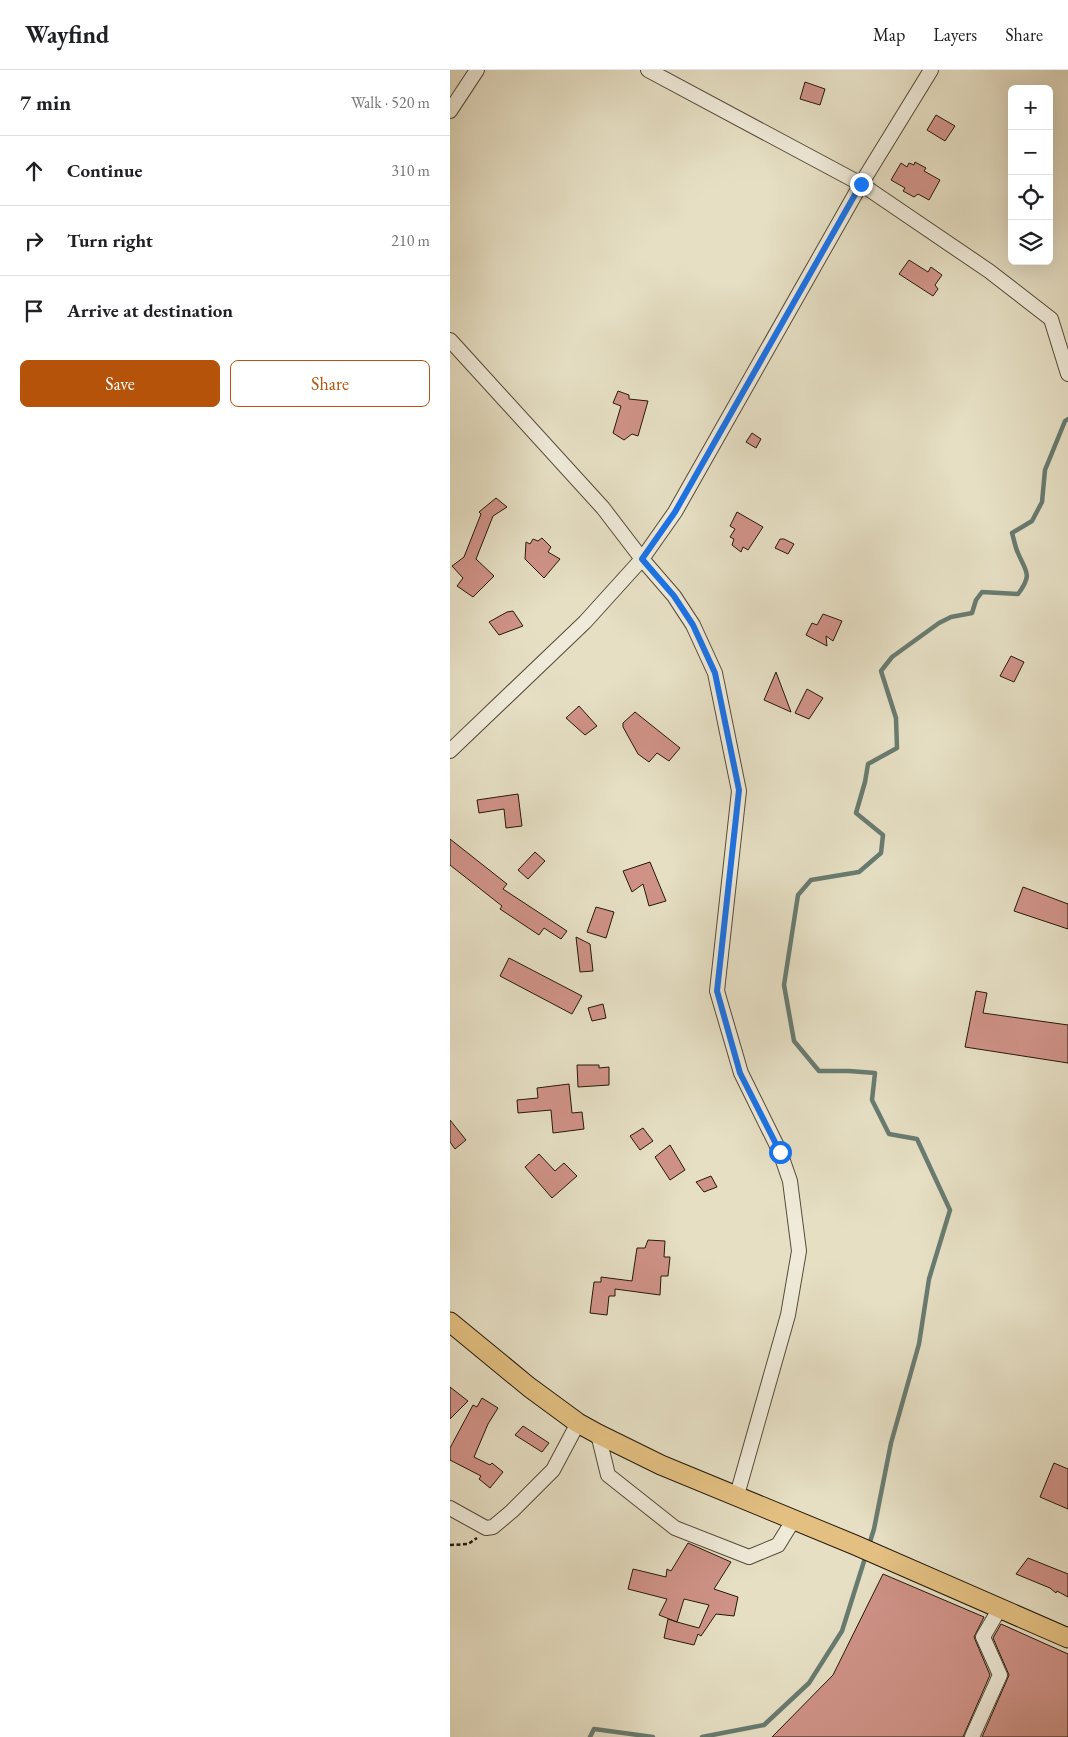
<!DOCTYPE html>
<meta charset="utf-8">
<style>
body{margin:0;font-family:"EB Garamond",serif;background:#f6f6f6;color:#202124}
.controls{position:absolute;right:15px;top:15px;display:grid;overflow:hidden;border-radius:8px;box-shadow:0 5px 20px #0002}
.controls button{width:45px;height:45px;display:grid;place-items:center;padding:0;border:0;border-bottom:1px solid #e0e0e0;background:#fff;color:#202124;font:25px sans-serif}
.stop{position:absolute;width:15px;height:15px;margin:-11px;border:4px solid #1a73e8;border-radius:50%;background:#fff}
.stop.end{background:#1a73e8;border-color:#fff;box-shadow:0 1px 5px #0008}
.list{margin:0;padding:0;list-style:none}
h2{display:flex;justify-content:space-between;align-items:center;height:65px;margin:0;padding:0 20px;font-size:21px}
h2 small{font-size:16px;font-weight:400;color:#757577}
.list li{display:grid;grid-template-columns:32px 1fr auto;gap:15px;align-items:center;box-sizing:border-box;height:70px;padding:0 20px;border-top:1px solid #e0e0e0}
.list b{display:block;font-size:19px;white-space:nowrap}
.list em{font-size:16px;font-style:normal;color:#757577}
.actions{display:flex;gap:10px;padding:15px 20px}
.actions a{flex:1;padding:11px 0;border:1px solid #b45309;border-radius:8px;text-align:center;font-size:18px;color:#b45309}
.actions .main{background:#b45309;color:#fff}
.icon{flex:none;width:28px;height:28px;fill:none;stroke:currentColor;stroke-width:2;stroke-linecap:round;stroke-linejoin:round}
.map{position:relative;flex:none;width:618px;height:1667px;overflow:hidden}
header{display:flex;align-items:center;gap:30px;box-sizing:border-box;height:70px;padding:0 25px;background:#fff;border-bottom:1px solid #e0e0e0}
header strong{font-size:24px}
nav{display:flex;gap:28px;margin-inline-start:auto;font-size:18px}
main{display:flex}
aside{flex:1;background:#fff}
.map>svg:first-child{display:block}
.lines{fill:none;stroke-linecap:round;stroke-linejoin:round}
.stream{stroke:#687b70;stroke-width:4.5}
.building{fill:#cf9287;stroke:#24180a;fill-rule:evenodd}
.minor-casing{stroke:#544a38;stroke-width:16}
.highway-casing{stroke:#24180a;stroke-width:21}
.path{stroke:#24180a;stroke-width:2.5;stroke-dasharray:4 2.5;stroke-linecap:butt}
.minor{stroke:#efead9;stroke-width:14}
.highway{stroke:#e3c082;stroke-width:19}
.route{stroke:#1a73e8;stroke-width:6}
</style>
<header>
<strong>Wayfind</strong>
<nav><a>Map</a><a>Layers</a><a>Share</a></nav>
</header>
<main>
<aside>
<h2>7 min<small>Walk · 520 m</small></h2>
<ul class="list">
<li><svg class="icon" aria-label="ahead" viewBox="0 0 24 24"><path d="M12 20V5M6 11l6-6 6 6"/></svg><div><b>Continue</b></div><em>310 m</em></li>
<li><svg class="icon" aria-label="right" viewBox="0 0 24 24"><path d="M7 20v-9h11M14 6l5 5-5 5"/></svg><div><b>Turn right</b></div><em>210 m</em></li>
<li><svg class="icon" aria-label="arrive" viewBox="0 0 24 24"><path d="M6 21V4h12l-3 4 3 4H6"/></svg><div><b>Arrive at destination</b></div></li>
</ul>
<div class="actions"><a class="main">Save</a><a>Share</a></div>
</aside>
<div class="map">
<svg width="618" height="1667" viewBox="0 0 618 1667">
<rect width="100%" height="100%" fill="#e6dfc4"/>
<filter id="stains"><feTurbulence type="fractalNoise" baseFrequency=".004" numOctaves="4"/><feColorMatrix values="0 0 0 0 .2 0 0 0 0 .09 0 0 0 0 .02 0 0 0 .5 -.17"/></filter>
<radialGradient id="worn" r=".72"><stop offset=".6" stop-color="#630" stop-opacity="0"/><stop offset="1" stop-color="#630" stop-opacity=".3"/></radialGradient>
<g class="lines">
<path class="stream" d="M419,1475L424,1459L441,1373L469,1274L479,1209L500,1140L467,1069L439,1064L422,1030L425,1003L399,1001H369L344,971L334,915L348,825L361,810L409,802L431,783L433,765L406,743L415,712L418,694L447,678L446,648L431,601L442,587L489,553L501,547L522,543L526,530L532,522L568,524C583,504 576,502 568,483C565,477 564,469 562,463L582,451L592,432L595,400L615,351L618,349
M140,1667L144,1659L203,1667
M252,1667L314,1655L359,1613L392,1561L416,1485"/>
</g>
<path class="building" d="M355,12L375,19L370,35L350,29Z
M486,45L505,56L495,71L477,60Z
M465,92L476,98L474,101L490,110L479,130L468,124L464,127L453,121L455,118L441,110L451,93L457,97L459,93L464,95Z
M459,190L478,202L481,197L492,205L485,215L488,219L483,226L449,204Z
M168,321L179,325V329L198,331L188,366L182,364L174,370L163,363L171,336L163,333Z
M302,363L311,369L306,378L296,372Z
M46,428L57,437L43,446L26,489L44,506L23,527L7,516L13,508L2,496L14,487L31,444L29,442Z
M287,442L313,457L298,480L293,477L291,482L282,475L284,469L280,467L285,459L280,456Z
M92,468L101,477L98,482L110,489L94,508L75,489L76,472L80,474L83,469L88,471Z
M330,469H334L344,474L338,484L325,478Z
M63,541L73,556L49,565L39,552L57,542Z
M373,544L392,551L383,571L376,566L377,576L356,565L362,553L367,555Z
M561,586L574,592L564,612L550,606Z
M326,602L341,642L314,630Z
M357,619L373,628L359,649L345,643Z
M129,636L147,656L135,665L116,648Z
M185,642L230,678L219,691L207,683L199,692L188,684L173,657V653Z
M68,724L72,756L56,758L54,739L29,743L27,730Z
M0,769L57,814L53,819L117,861L111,869L94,858L89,865L50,839L52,836L0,795Z
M85,782L95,791L78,809L68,800Z
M200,792L216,831L199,836L193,814L182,822L173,801Z
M573,817L618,834V859L564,841Z
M146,837L164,842L156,868L137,862Z
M126,867L140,874L143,901L130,902Z
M59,888L132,926L122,944L50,906Z
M526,921L537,923L533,943L618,955V993L515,977Z
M153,934L156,948L142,951L138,938Z
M127,995H149V998L159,997V1015L128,1017Z
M119,1014L122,1043L132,1042L134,1059L103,1063L101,1040L68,1043L67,1030L88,1028L87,1018Z
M0,1050L16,1070L5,1079L0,1072Z
M193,1058L203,1071L190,1080L180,1066Z
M220,1075L235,1100L220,1110L205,1087Z
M89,1084L105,1101L114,1093L127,1106L102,1128L75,1097Z
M261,1106L267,1117L254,1122L246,1112Z
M198,1170L215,1171L214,1187H220L218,1206H211L210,1225L165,1219V1226H159L157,1245L140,1243L144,1212H151V1207L182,1211L187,1178H195Z
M0,1317L18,1331L0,1349Z
M32,1328L48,1338L38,1354L24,1387L40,1395L42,1393L53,1402L40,1418L29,1409L31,1406L0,1390V1378L23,1335L27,1337Z
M73,1356L99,1373L92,1382L65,1365Z
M604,1393L618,1399V1439L590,1427Z
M238,1473L281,1492L264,1519L288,1527L284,1546L266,1544L251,1566L248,1564L244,1575L214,1568L218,1549L227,1552L209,1545L217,1529L178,1519L183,1499L216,1507L217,1499L221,1501ZM234,1529L259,1535L249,1558L227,1552Z
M578,1488L618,1504V1527L607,1521L606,1523L600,1518L566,1504Z
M433,1504L534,1547L524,1567L540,1605L513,1667H322L383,1605Z
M551,1554L618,1584V1667H532L559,1605L543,1568Z"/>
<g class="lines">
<g class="minor-casing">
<path id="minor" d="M198,0L411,114L539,201L601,249L618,304
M0,41L27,0
M0,270L153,438L192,489L225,442L411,114L481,0
M0,681L135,552L192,489L224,526L243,555L265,603L289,721L267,921L291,1003L330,1082L340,1111L349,1181L338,1245L287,1425
M148,1364L158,1405L225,1458L299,1487L328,1475L344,1449
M0,1438L36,1458L43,1457L62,1441L103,1400L128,1353
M522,1667L550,1605L533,1567L550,1538"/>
</g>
<g class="highway-casing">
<path id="highway" d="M0,1252L79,1317L128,1353L148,1364L211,1395L405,1475L618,1568"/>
</g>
<path class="path" d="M0,1475L18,1474L27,1468"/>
<use href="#minor" class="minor"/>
<use href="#highway" class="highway"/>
</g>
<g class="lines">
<path class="route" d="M330,1082L290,1003L267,921L289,720L265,603L243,555L224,526L192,489L225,442L411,114"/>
</g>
<rect width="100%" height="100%" filter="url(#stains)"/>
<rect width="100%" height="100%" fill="url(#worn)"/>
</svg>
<div class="controls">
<button>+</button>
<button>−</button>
<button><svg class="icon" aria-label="locate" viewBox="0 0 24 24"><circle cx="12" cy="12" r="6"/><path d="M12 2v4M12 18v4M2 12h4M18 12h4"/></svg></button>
<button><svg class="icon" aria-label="layers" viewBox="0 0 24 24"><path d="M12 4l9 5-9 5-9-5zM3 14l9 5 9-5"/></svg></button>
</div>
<div class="stop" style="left:330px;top:1082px"></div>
<div class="stop end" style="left:411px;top:114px"></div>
</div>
</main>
